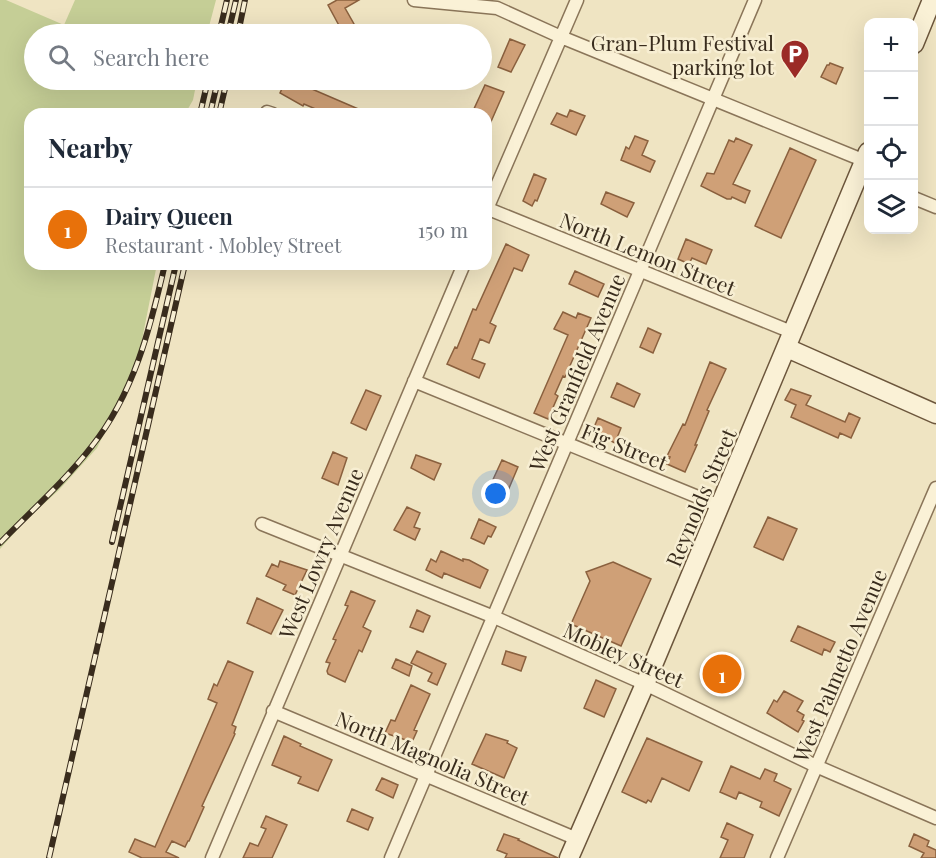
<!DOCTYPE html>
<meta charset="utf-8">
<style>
body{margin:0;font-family:"Playfair Display",serif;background:#f2f2f3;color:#1f2937}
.controls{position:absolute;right:18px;top:18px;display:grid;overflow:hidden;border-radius:12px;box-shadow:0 6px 24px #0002}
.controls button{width:54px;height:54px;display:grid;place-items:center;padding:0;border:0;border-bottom:2px solid #e0e1e3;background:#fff;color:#1f2937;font:30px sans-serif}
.you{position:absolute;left:496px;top:494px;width:21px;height:21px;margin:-15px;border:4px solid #fff;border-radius:50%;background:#1a73e8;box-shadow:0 0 0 9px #1a73e833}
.badge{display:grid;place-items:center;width:39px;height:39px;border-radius:50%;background:#7c3aed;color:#fff;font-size:20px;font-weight:700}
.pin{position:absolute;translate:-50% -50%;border:3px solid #fff;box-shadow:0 2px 6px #0006}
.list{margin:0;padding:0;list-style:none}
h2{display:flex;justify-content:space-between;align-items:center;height:78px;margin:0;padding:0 24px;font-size:26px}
h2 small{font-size:20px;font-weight:400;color:#747a83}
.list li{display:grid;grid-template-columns:39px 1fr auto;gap:18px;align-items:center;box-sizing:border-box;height:84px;padding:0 24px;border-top:2px solid #e0e1e3}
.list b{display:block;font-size:22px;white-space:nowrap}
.list p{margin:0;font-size:20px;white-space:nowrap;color:#747a83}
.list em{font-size:20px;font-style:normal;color:#747a83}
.icon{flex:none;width:33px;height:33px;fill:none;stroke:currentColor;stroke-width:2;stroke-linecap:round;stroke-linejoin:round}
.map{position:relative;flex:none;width:936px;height:858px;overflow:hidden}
.search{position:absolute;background:#fff;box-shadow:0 6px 24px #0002;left:24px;top:24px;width:468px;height:66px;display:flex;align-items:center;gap:15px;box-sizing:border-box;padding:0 21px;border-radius:33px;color:#747a83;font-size:22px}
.panel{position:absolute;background:#fff;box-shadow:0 6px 24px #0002;left:24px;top:108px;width:468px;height:162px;border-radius:18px}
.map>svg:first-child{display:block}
.green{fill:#c5ce96}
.building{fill:#cfa077;stroke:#8a603e;stroke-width:1.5}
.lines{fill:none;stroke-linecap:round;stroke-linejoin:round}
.street-casing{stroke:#8a7559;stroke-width:15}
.secondary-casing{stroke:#6c563c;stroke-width:21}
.street{stroke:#faf1d6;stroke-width:12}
.secondary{stroke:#faf1d6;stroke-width:18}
.rail-casing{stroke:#392c1d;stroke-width:6}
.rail{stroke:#f7eed2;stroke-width:4;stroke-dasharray:11;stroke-linecap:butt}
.labels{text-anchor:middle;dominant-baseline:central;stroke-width:5;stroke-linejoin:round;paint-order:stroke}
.poi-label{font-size:21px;fill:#392c1d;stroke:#f7eed2;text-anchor:end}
.street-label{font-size:21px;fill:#392c1d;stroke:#f7eed2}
</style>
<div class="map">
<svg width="936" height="858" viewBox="0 0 936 858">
<rect width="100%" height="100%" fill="#efe4c2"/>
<path class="green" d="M0,0H6L64,25L75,0H216L207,34H34V80H197L193,100L185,114H30V264H157L137,365L97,448L59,490L26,520L0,549Z"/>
<path class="building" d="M337,0H359L345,8L354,24L342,31L328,5Z
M510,39L525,45L511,72L498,67Z
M830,63L843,68L836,84L821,77L827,65H829Z
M286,80H291L370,114H327L304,104L303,106L280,93Z
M485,85L504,92L486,133V114L473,111Z
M570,110L585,116L576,135L551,124L557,113L567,117Z
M635,136L648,141L642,155L655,161L650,172L621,160L626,147L629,149Z
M736,138L752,145L733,184L750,191L745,203L732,197L731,199H727L701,186L707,173L714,174L729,140L734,142Z
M790,148L816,160L781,238L755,226Z
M534,174L546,179L537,201L535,200L532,206L523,201Z
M606,192L634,203L627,217L601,204Z
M686,239L712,250L706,264L692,258L689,264L678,259Z
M506,244L529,255L522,271L514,268L490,323L496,326L489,343L480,339L472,359L485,364L479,378L447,364L455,347L457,348L473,309L476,310Z
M575,271L604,284L598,297L569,284Z
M563,312L576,318L578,313L591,318L565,377L563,376L555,394L558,396L548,419L534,413L568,335L554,329Z
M648,328L661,334L653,353L640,347Z
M710,362L726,369L707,410L709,411L695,445H697L685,472L667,464L670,457L667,456L683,424L685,425Z
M617,383L640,394L634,407L611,397Z
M791,389L811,396L806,405L845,422L849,413L860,418L851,438L840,433L838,438L791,417L796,405L785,400Z
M366,390L381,396L366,430L351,423Z
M598,418L621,428L615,443L592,432Z
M333,452L347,458L338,485L322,478Z
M416,455L441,464L434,480L411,468Z
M502,460L518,467L507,493L490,486Z
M407,507L420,513L414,527L420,529L415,540L394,530Z
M768,517L797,529L783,560L754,547Z
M479,519L496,527L491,537L488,536L484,544L471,538Z
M441,551L463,561V559L469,560L488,570L480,588L444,573L442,578L426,570L431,559L436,562Z
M280,561L307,570L295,595L283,590L286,585L266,576L272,564L278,567Z
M613,562L651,579L621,646L571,624L590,581L586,572Z
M351,591L375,601L363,627L371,631L362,652L359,650L345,682L328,674L327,671L330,663L326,662L336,640L333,639L348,606L345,605Z
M257,598L283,610L271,634L247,623Z
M417,610L430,616L423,632L410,627Z
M798,626L835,642L830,652L824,649L822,655L791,641Z
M417,651L446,664L437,685L428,681L432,673L411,663Z
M506,651L526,657L521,671L502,664Z
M716,657L738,666L727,691L705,681Z
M396,659L412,666L409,676L392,668Z
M228,661L253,672L232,725L236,727L234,733L235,734L202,806L204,807L189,841H188L185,847L172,841L166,852L179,858H142L129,852L135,839L155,847L217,703L208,699L214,684L217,686Z
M596,680L616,689L604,717L584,708Z
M411,685L430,694L414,730L417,731L412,742L385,733L391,720L395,721Z
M784,691L803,701L797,711L804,715L802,720L804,721L798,732L767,713L774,700L777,702Z
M486,734L508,741L507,743L517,748L504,778L472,764Z
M284,736L301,744L300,746L332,760L318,791L298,783L301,777L272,765Z
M647,738L702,762L689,791L662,778L651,802L648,800L646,803L622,792Z
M731,766L760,779L765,769L777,774L774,781L791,789L779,816L760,807L762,802L739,792L736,799L720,792Z
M382,778L398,785L393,798L376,790Z
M352,809L373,818L368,830L347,821Z
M266,816L287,825L272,858H243L250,843L258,846L266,829L261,827Z
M727,823L753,835L744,858H720L728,840L721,837Z
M504,834L519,839L518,840L558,858H505L507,854L497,850Z
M914,834L929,841L927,846L936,850V858H921L924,853L909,846Z"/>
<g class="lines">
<g class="street-casing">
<path id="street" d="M414,0L497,8L561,37L865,161
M267,112L273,114
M914,198L936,207
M486,208L794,333
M486,211L577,0
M414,381L720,506
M262,524L494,617L645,684L816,766L936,818
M273,711L577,839
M212,858L464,264
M391,858L755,0
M777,858L936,488"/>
</g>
<g class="secondary-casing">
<path id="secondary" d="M914,44L932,0
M787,348L936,414
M569,858L645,684L868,152"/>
</g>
<use href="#street" class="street"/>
<use href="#secondary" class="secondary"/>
<g class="rail-casing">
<path id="rail" d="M219,34L227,0
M228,34L236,0
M238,34L245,0
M200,114L208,80
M210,114L218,80
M219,114L227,80
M112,542L176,264
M0,543C31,511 65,481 92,446C134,393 150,329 165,264
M49,858L185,264"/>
</g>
<use href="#rail" class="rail"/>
</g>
<defs>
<g id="parking-pin" transform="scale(1.5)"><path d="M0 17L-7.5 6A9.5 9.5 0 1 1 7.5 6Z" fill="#9b2b27" stroke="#f7eed2"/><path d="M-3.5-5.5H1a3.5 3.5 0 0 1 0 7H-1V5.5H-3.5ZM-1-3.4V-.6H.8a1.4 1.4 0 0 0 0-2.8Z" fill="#fff"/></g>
</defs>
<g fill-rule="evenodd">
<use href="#parking-pin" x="795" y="54"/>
</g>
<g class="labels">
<g class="poi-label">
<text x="774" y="42">Gran-Plum Festival<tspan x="774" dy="24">parking lot</tspan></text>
</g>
<g class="street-label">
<text transform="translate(648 253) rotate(22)">North Lemon Street</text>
<text transform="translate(576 372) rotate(-67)">West Granfield Avenue</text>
<text transform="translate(625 446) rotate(22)">Fig Street</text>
<text transform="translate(700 497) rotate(-67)">Reynolds Street</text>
<text transform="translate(320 553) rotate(-67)">West Lowry Avenue</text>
<text transform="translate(624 654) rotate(24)">Mobley Street</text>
<text transform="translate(839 665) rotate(-67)">West Palmetto Avenue</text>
<text transform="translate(433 757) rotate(23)">North Magnolia Street</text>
</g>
</g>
</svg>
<div class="controls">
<button>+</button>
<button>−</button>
<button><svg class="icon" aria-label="locate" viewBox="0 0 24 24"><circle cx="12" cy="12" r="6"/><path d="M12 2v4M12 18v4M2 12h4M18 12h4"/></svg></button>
<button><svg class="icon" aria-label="layers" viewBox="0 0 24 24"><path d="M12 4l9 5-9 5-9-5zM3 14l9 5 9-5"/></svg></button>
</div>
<div class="you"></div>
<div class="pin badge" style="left:722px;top:674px;background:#e8710a">1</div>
<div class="search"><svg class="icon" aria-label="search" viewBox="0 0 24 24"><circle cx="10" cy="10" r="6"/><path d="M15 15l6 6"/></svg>Search here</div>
<section class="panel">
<h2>Nearby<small></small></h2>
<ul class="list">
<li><span class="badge" style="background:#e8710a">1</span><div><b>Dairy Queen</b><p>Restaurant · Mobley Street</p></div><em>150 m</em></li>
</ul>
</section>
</div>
